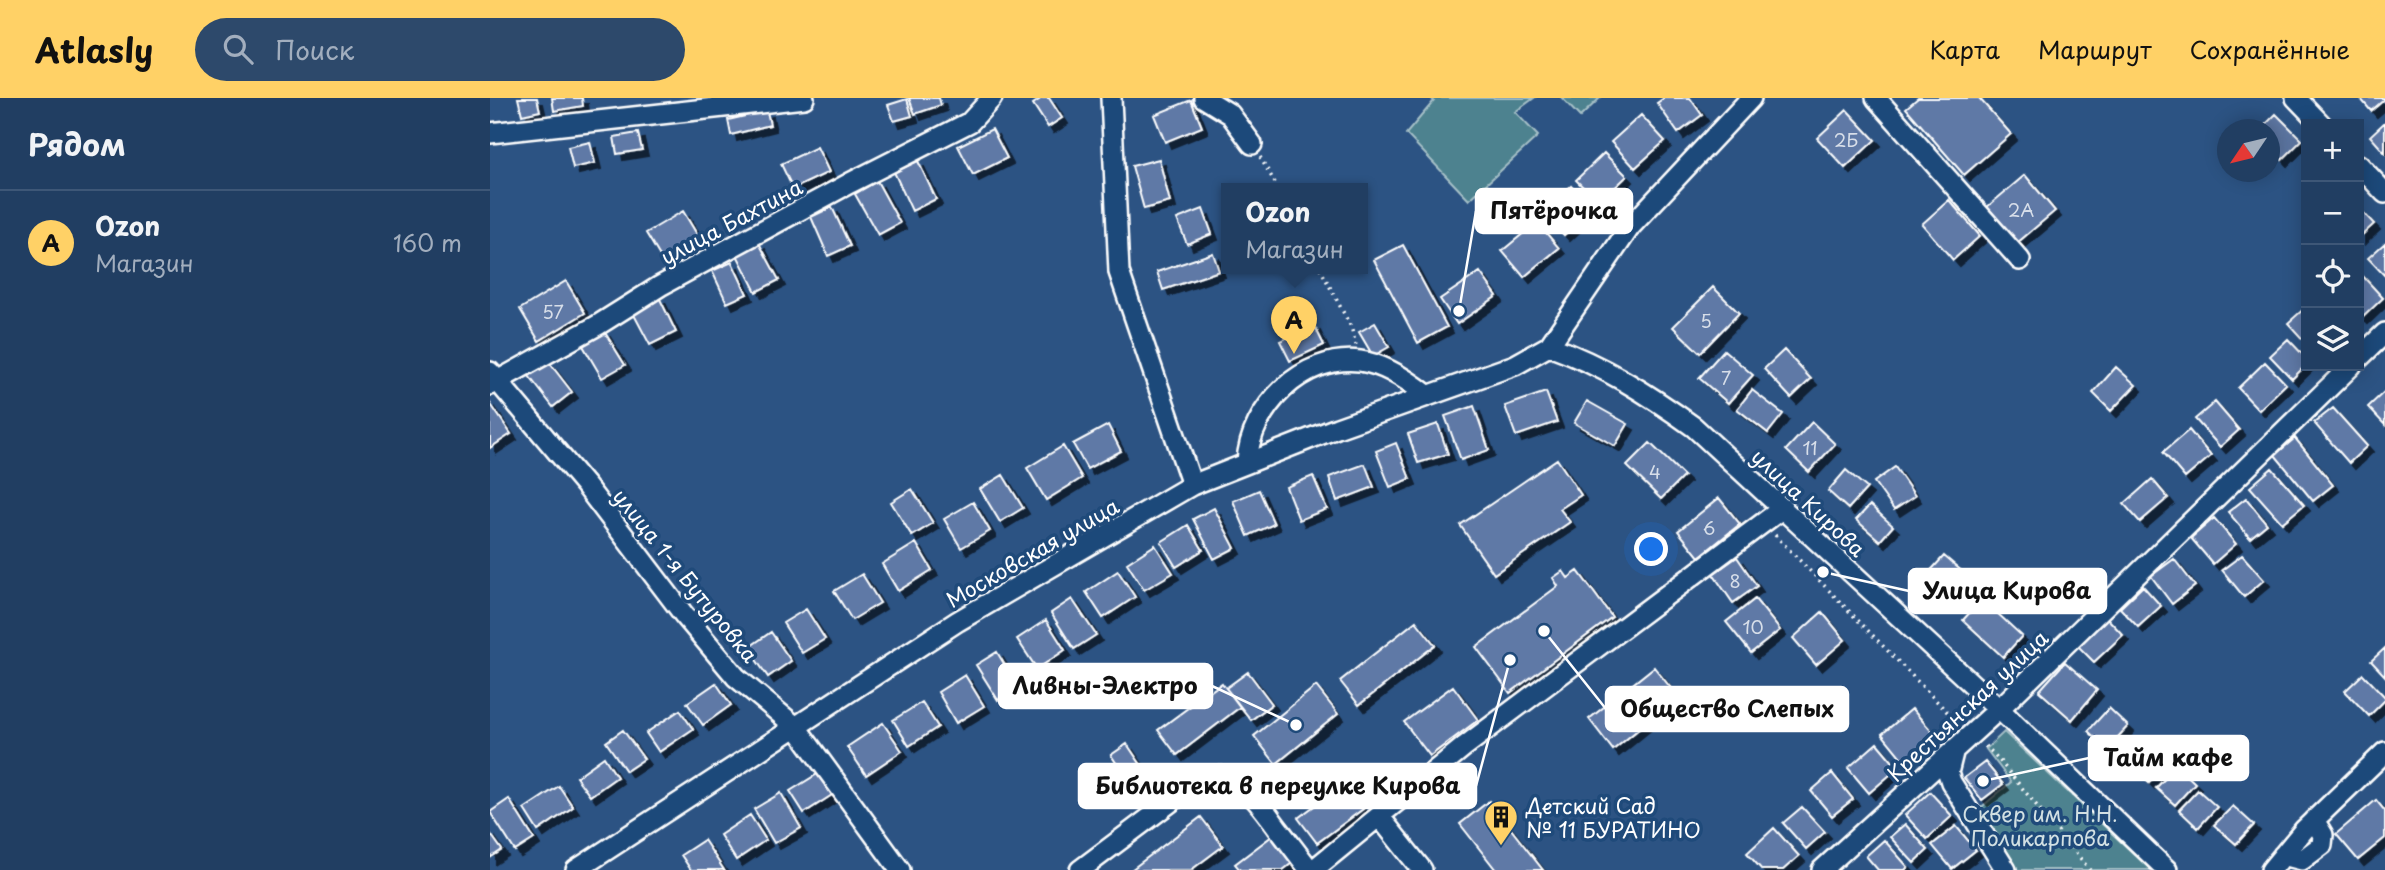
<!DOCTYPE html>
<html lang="ru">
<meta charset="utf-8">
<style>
body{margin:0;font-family:"Playpen Sans",sans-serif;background:#2d496b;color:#f1f3f6}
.controls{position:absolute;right:21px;top:21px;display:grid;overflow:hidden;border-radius:0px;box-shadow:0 4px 18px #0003}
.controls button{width:63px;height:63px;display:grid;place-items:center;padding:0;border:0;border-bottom:2px solid #3e5777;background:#213e62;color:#f1f3f6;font:35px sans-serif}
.compass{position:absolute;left:1727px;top:21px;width:63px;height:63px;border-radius:50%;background:#213e62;box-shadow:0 4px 18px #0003;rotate:235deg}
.you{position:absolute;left:1162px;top:452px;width:24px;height:24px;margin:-18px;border:5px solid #fff;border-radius:50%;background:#1a73e8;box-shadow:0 0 0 10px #1a73e833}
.badge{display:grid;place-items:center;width:46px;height:46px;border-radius:50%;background:#ffd166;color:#111;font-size:23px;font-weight:700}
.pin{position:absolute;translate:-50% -58px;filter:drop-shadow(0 2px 4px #0008)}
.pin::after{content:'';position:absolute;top:37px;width:24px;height:21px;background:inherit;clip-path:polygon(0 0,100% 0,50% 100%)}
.popup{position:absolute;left:731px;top:85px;width:147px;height:91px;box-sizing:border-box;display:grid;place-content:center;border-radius:0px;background:#213e62;filter:drop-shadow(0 2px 5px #0005);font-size:23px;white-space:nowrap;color:#a2aebe}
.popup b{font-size:26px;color:#f1f3f6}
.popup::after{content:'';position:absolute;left:50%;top:100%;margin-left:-14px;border:14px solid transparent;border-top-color:#213e62}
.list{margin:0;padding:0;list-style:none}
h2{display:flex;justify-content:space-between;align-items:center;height:91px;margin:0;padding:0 28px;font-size:30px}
h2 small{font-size:23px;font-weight:400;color:#a2aebe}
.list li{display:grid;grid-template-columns:46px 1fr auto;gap:21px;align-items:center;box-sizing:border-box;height:105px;padding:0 28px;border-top:2px solid #3e5777}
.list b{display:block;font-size:26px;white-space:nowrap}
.list p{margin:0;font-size:23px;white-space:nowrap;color:#a2aebe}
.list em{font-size:23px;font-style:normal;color:#a2aebe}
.icon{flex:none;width:38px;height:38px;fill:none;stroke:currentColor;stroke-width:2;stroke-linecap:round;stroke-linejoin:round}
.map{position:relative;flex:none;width:1895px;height:772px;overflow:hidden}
header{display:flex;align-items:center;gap:42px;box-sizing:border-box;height:98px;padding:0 35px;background:#ffd166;color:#111}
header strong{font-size:33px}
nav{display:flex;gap:38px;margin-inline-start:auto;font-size:24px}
.search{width:490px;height:63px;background:#2d496b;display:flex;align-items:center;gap:18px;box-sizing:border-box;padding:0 24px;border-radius:38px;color:#a2aebe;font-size:26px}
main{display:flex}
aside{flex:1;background:#213e62}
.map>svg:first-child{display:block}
.green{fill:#4d828f;stroke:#a6c0c7;stroke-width:2}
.building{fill:#5f79a6;stroke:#fff;stroke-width:2;filter:url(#shadow)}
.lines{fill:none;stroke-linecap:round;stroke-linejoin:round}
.minor-casing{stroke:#fff;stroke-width:24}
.path{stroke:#fff;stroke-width:3.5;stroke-dasharray:2 5;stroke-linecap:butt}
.minor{stroke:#1f4a7a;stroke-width:19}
.labels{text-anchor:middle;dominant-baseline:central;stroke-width:7;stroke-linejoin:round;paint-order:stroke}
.number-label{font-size:18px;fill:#d7dee9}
.street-label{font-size:21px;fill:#fff;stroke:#1f4a7a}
.poi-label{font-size:21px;fill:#fff;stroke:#1f4a7a;text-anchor:start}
.park-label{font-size:21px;fill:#d2e0e3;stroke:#1f4a7a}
.leader{fill:none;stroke:#fff;stroke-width:2.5}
.callout-dot{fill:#fff;stroke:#1f4a7a;stroke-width:2.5}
.callout{fill:#fff;stroke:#fff;stroke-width:2.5}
.callout-label{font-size:23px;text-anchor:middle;font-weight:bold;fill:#111}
</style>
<header>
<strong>Atlasly</strong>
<div class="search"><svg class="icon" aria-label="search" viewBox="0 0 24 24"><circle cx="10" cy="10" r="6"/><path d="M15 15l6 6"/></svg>Поиск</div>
<nav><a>Карта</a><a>Маршрут</a><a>Сохранённые</a></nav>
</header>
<main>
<aside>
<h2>Рядом<small></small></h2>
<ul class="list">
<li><span class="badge">A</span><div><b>Ozon</b><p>Магазин</p></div><em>160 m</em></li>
</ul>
</aside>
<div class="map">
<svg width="1895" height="772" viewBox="0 0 1895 772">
<defs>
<filter id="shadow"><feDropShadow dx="6" dy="6" stdDeviation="0" flood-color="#0009"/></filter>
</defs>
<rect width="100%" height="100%" fill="#2c5383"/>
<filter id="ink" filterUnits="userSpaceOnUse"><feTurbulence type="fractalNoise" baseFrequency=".0143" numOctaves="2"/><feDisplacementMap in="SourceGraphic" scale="14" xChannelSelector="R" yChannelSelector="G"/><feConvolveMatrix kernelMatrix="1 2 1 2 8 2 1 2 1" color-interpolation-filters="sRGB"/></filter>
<g filter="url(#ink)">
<path class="green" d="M941,0H1044L1025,14L1048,38L979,102L916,36L944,3Z
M1072,0H1110L1090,19Z
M1514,634L1661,772H1525L1487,713L1521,684L1496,651Z"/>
<path class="building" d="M28,0H47L50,13L32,17Z
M62,0H92L93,8L64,13Z
M419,0H449L451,7L425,16Z
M552,0H559L572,20L558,29L543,6Z
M1174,0H1200L1212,17L1188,35L1167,5Z
M1428,0H1489L1521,36L1474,77L1416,10Z
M1870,0H1895V1L1881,13Z
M417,1L422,18L404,23L398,7Z
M701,2L712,29L675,44L664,17Z
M1357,12L1385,42L1355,70L1327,40Z
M277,13L280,27L241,37L238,22Z
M1786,16L1812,42L1792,62L1780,49V32H1770Z
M1151,17L1175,43L1145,70L1121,44Z
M1895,24V55L1880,38Z
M502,31L517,60L483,77L468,48Z
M148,35L152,52L127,56L124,39Z
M100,44L105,65L83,70L78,49Z
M327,49L339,74L303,91L291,66Z
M1114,55L1137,78L1109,105L1086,82Z
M669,61L680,104L654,111L642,68Z
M428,63L446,101L422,113L404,74Z
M1535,77L1565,113L1527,145L1497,109Z
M387,83L410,125L388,137L365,96Z
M1081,88L1102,111L1074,137L1053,115Z
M1459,102L1490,138L1463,162L1432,126Z
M342,109L360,148L338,158L321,119Z
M1869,110L1884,126L1869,140Z
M713,111L722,136L697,146L687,121Z
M193,113L211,143L174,165L156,135Z
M1047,124L1069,150L1034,179L1012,153Z
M269,145L289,182L266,194L247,157Z
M1895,145V178L1878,160Z
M913,147L957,229L928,245L884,162Z
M723,155L729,173L673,192L667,174Z
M242,164L257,196L237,205L222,173Z
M990,174L1007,198L967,226L950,201Z
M1870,175L1893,200L1872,220L1869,217Z
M76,183L95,215L49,243L30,211Z
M1223,189L1249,215L1210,255L1183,229Z
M169,199L186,234L160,247L142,213Z
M1816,209V245L1798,225Z
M885,225L899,249L883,258L869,234Z
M824,227L834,247L800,263L790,243Z
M114,233L135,267L112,280L92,246Z
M1798,241L1816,260V267L1802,281L1780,258Z
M1234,252L1263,277L1238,305L1209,280Z
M1294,252L1321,281L1301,300L1274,271Z
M58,263L82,294L63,309L39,278Z
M1775,264L1796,286L1769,312L1748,290Z
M1626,269L1646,287L1621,313L1603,295Z
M1262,292L1293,316L1278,335L1247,311Z
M1895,293V327L1878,309Z
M1056,294L1067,324L1026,338L1015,308Z
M1097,303L1138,326L1125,348L1084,325Z
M1725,304L1749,332L1730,349L1705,321Z
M0,305L21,336L0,350Z
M984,308L999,352L971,362L955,318Z
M1843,310L1877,348L1859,365L1824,325Z
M1322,324L1345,346L1319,374L1296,352Z
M948,326L958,356L928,365L918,336Z
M618,327L631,353L597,371L583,346Z
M1699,332L1721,358L1695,380L1673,354Z
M1805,340L1843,387L1823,403L1785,357Z
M906,345L920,381L900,389L886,353Z
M1160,345L1194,378L1171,401L1137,368Z
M573,348L592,380L556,402L537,370Z
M1067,361L1091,397L1070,411L1080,424L1004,476L970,427Z
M875,366L884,389L847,403L839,379Z
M1405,369L1425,398L1404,412L1384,384Z
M1782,370L1814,407L1792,425L1760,389Z
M1356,372L1377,390L1358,411L1338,393Z
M513,377L533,410L510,424L490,391Z
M823,378L837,411L809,422L796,389Z
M1662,381L1678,400L1650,424L1634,406Z
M422,391L443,425L422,438L401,404Z
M769,392L784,426L758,438L743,403Z
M1229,400L1250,426L1209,459L1188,433Z
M1756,400L1777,426L1760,440L1738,414Z
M483,404L500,433L471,450L454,421Z
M1380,407L1403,428L1390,443L1366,422Z
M724,410L745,450L724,461L703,421Z
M1724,420L1746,446L1723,466L1701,440Z
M698,427L713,452L686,469L671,444Z
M426,445L442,472L408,493L392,466Z
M665,447L683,475L654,492L637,465Z
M1752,457L1774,482L1754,499L1732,472Z
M1454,458L1473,474L1451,497L1434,480Z
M1247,459L1267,488L1243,505L1223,476Z
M1684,461L1705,488L1682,506L1661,478Z
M628,473L645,499L613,520L596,494Z
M1073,473L1078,480L1088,473L1122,519L1020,595L986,549L1068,488L1063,480Z
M372,476L390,505L362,522L344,493Z
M1653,488L1671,508L1648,529L1630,510Z
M582,501L606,537L584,551L561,515Z
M1265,501L1290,532L1261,555L1236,524Z
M1492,501L1532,538L1513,559L1473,522Z
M316,511L335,541L312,555L293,525Z
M1332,514L1355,542L1326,567L1303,540Z
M1617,520L1633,537L1604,564L1588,548Z
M556,522L575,552L547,571L527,541Z
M926,523L945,547L869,607L850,583Z
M281,534L301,563L278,579L258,550Z
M1895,550V578L1881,563Z
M507,554L528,589L508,602L486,567Z
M1575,564L1607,592L1582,622L1549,593Z
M1164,569L1188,599L1123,652L1099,621Z
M758,574L782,606L761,622L736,590Z
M1873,576L1895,599V602L1879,618L1855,593Z
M475,577L494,608L466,625L448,594Z
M226,585L241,607L213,627L197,605Z
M732,585L750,609L687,657L668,632Z
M826,588L848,616L786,666L764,638Z
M963,588L988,622L940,658L914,624Z
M432,604L448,629L419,648L403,622Z
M1619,610L1638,628L1617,651L1598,633Z
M1422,611L1445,637L1414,663L1392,636Z
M190,612L203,631L169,654L156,635Z
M393,625L412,653L376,677L357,649Z
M133,632L154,661L136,673L116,644Z
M1657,641L1679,662L1659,685L1636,663Z
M1387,645L1408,670L1379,695L1358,670Z
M637,646L672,698L655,709L621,657Z
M114,659L127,679L100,698L86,679Z
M1495,664L1513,686L1492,702L1474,680Z
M1687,668L1705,685L1685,707L1666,690Z
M329,675L342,697L314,715L300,693Z
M1342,675L1363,701L1342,718L1321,693Z
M854,686L873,711L827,745L808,720Z
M69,688L83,709L48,733L34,711Z
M1708,692L1727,709L1708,730L1689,712Z
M1440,694L1462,718L1437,741L1415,717Z
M291,695L311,730L284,745L264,711Z
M19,701L44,741L25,753L0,714Z
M1886,702L1895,713V740L1868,762L1846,736Z
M999,703L1053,772H1006L970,726Z
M1743,708L1764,727L1746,746L1724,727Z
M1312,709L1335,734L1316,751L1293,725Z
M260,717L276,742L246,762L230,737Z
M711,719L733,748L701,772H641Z
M1415,726L1438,752L1424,765L1400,739Z
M1466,728L1486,752L1462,771L1442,747Z
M1284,730L1309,758L1293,772H1272L1257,755Z
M0,735L12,752L0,760Z
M786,735L806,762L793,772H750L745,766Z
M214,742L234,772H201L191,757Z
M1394,742L1418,769L1415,772H1388L1376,758Z"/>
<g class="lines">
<g class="minor-casing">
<path id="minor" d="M621,0L629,174L702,387
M714,0L740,16L762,46
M1386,0L1530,162
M1806,0L1831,26
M0,35L314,0
M1869,67L1895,95
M1059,248C1114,268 1157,295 1204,329L1509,611L1677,772
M1869,260L1895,235
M0,274L96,388L194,517L246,579L306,629L410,772
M0,287L108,227L170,188L360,85L480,24L502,0
M757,364C760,310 813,256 870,263C894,266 918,282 937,297
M1464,651L1458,675L1461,684L1516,772
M889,718L932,772
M1793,757L1812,762L1832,747L1833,737L1824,722
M86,772L468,523L702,387L847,330L1025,267L1059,248L1140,129L1261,0
M590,772L706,685C741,662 769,704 787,729C798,743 809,758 820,772
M823,772L975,648L1293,410
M1332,772L1509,611L1861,268
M1781,772L1814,732L1895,654"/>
</g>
<path class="path" d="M770,59L788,90
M830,170L861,229L866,247
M1285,437L1468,625
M1495,648L1504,656L1600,772"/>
<use href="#minor" class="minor"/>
</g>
</g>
<defs>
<g id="building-pin" transform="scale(1.75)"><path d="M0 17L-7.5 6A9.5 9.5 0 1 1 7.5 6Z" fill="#ffd166" stroke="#1f4a7a"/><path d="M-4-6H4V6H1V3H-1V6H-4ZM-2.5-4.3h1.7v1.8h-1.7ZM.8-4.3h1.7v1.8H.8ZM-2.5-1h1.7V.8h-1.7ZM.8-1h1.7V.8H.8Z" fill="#111"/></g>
</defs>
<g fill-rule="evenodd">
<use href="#building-pin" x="1011" y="719"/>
</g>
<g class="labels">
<g class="number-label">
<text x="1356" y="41">2Б</text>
<text x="1531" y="111">2А</text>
<text x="63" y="213">57</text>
<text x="1216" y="222">5</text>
<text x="1236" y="279">7</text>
<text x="1320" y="349">11</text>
<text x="1165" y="373">4</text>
<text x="1219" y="429">6</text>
<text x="1245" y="482">8</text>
<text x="1263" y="528">10</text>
</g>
<g class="street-label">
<text transform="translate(241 123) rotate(-28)">улица Бахтина</text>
<text transform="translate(1319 404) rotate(43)">улица Кирова</text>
<text transform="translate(542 454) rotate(-30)">Московская улица</text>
<text transform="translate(196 477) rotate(51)">улица 1-я Бутуровка</text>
<text transform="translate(1477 607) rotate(-43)">Крестьянская улица</text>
</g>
<g class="poi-label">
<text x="1036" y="707">Детский Сад<tspan x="1036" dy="24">№ 11 БУРАТИНО</tspan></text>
</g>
<g class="park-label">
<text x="1550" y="715">Сквер им. Н.Н.<tspan x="1550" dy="24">Поликарпова</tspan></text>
</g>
</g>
<path class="leader" d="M969 213L986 113M1333 474L1419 493M806 627L722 588M1054 533L1116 611M1493 683L1599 660M1020 562L986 688"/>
<g class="callout-dot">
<circle cx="969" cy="213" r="7"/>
<circle cx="1333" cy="474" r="7"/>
<circle cx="806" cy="627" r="7"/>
<circle cx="1054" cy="533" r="7"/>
<circle cx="1493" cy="683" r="7"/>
<circle cx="1020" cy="562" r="7"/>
</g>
<g class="callout">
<rect x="986" y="91" width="156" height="44" rx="7"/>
<rect x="1419" y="471" width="197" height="44" rx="7"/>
<rect x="509" y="566" width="213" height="44" rx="7"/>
<rect x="1116" y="589" width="242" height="44" rx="7"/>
<rect x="1599" y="638" width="159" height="44" rx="7"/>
<rect x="589" y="666" width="397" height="44" rx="7"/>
</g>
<g class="callout-label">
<text x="1064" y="121">Пятёрочка</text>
<text x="1517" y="501">Улица Кирова</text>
<text x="615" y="596">Ливны-Электро</text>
<text x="1237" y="619">Общество Слепых</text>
<text x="1678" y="668">Тайм кафе</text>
<text x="788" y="696">Библиотека в переулке Кирова</text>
</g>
</svg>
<div class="controls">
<button>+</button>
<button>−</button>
<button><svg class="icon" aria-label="locate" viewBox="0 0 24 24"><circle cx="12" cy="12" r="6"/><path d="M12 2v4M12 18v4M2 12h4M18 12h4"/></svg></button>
<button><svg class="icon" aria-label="layers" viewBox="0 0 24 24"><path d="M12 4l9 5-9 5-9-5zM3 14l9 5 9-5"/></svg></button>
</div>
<svg class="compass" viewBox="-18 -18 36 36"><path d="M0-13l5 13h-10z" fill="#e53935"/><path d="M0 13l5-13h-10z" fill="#a2aebe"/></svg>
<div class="you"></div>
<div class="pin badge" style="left:804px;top:256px">A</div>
<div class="popup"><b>Ozon</b>Магазин</div>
</div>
</main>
